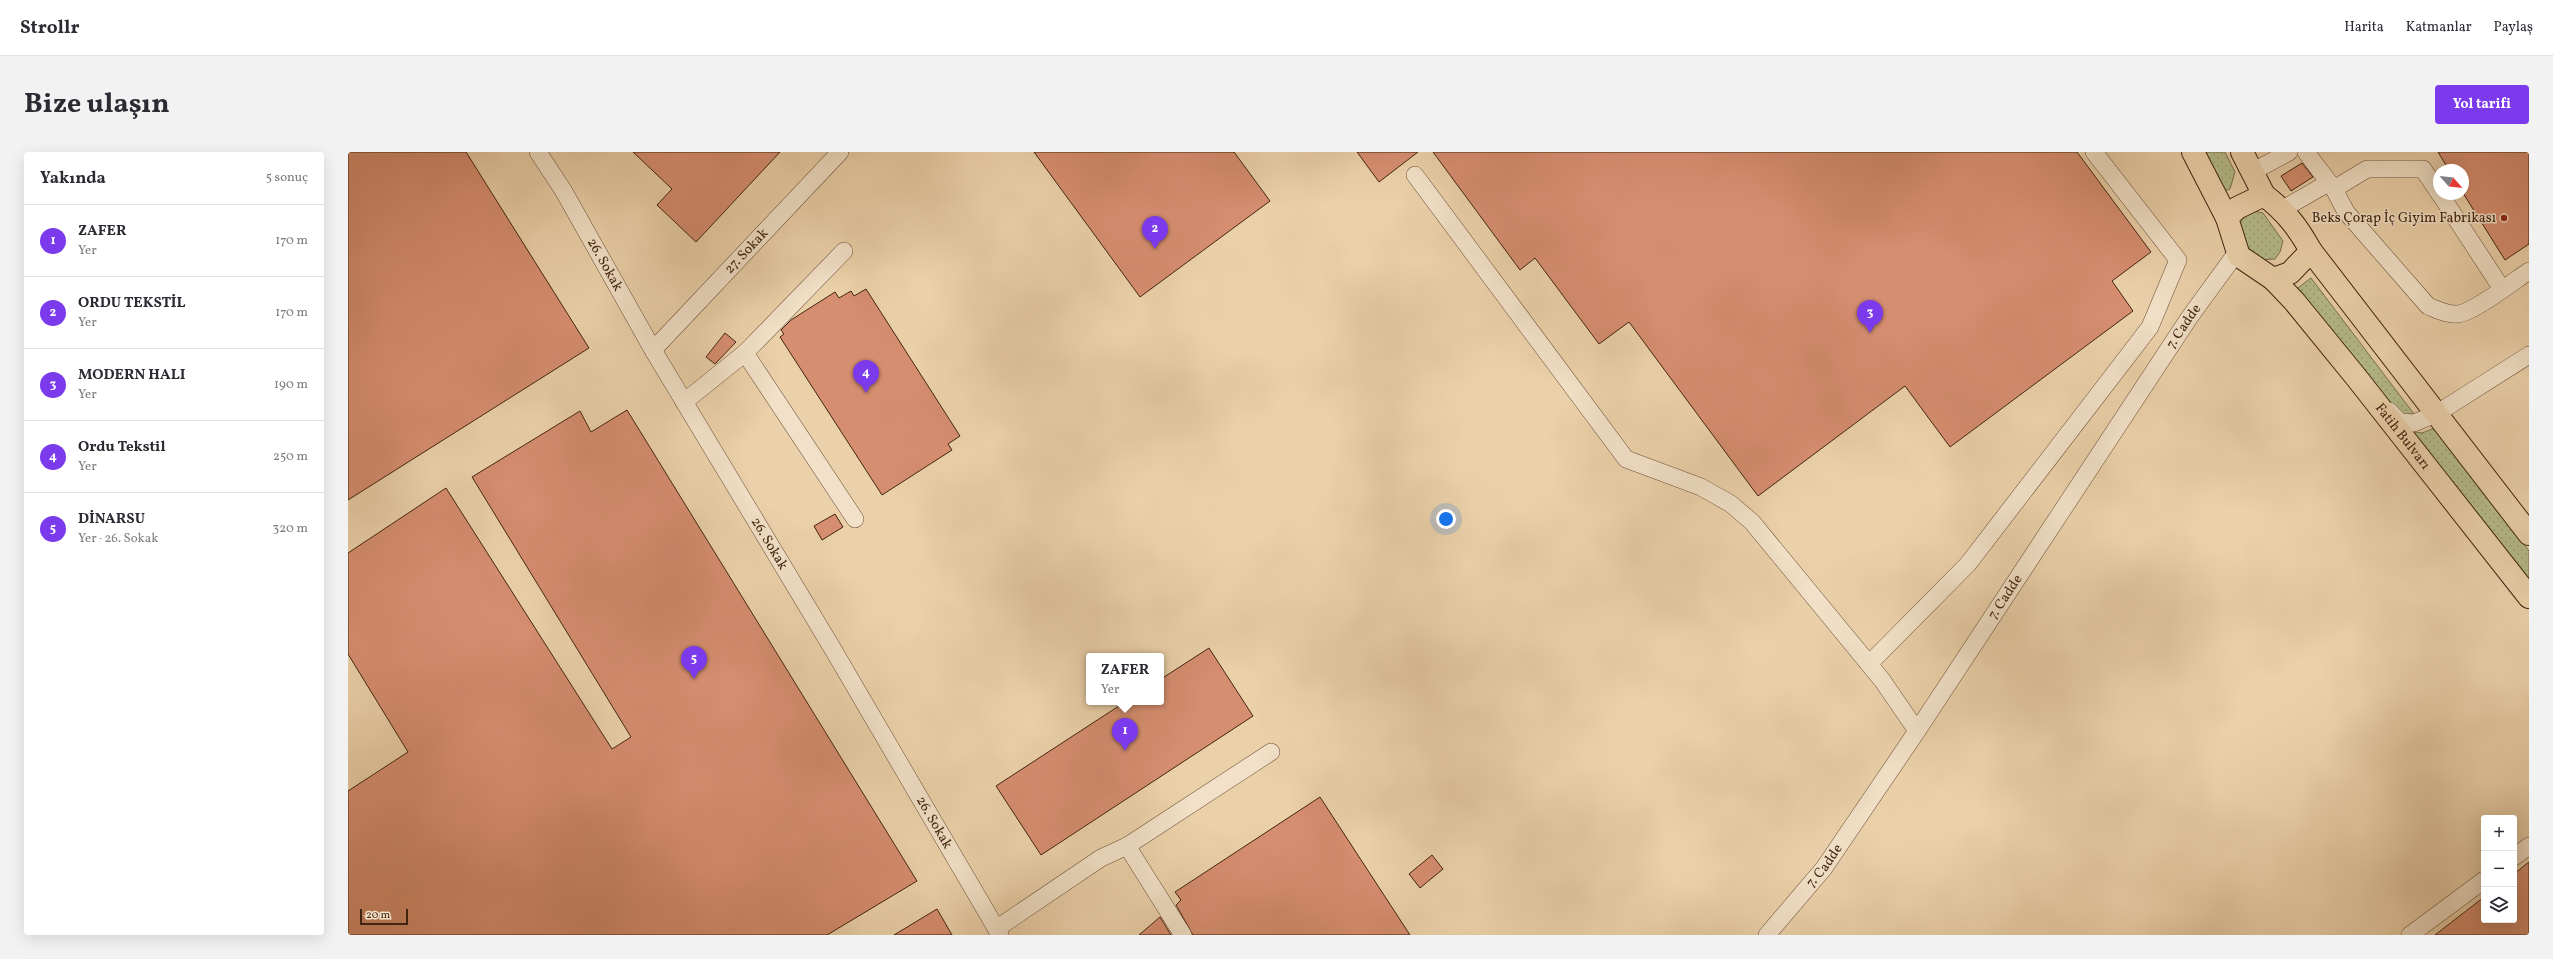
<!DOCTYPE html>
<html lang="tr">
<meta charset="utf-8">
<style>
body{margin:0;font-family:Vollkorn,serif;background:#f2f2f3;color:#2b2b33}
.controls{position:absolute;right:12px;bottom:12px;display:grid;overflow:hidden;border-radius:4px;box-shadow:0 4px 16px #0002}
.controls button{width:36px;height:36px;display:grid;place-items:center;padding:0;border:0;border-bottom:1px solid #e1e1e2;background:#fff;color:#2b2b33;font:20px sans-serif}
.compass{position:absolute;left:2085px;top:12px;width:36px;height:36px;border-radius:50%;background:#fff;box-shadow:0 4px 16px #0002;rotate:117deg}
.scale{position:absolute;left:12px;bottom:10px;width:48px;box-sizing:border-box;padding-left:4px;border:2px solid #422411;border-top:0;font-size:11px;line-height:14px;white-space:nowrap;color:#422411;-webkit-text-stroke:3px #f2e1c8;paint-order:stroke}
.you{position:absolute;left:1098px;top:367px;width:14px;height:14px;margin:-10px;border:3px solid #fff;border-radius:50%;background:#1a73e8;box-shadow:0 0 0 6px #1a73e833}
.badge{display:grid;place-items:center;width:26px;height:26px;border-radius:50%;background:#7c3aed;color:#fff;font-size:13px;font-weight:700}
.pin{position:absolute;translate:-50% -33px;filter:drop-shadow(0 1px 2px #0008)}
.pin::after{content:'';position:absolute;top:21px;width:14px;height:12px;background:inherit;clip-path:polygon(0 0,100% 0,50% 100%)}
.popup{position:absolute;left:738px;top:501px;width:78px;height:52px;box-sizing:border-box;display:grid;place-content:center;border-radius:4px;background:#fff;filter:drop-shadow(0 1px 3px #0005);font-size:13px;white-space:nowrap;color:#7c7c81}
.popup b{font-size:15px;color:#2b2b33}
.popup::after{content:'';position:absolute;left:50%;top:100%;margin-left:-8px;border:8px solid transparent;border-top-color:#fff}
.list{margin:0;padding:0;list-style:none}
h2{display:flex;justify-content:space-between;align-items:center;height:52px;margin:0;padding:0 16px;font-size:17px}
h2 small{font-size:13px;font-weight:400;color:#7c7c81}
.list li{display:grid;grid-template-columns:26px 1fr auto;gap:12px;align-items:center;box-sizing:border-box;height:72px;padding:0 16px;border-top:1px solid #e1e1e2}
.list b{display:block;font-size:15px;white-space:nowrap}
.list p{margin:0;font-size:13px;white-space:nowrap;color:#7c7c81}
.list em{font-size:13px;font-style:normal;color:#7c7c81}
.icon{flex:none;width:22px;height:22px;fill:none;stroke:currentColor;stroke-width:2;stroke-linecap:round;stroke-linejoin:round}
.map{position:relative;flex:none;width:2181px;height:783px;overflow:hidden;border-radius:4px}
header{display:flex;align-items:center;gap:24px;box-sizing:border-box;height:56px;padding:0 20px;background:#fff;border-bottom:1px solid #e1e1e2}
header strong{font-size:19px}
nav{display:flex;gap:22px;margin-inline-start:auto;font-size:14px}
.intro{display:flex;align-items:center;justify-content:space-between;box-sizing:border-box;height:96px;padding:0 24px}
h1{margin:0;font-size:28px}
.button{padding:10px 18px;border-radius:4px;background:#7c3aed;color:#fff;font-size:14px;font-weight:700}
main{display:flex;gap:24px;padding:0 24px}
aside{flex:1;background:#fff;border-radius:4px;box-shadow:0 4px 16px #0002}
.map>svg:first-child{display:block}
.grass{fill:url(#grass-dots);stroke:#7c704e}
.building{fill:#d68e70;stroke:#422411}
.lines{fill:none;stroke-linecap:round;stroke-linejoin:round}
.minor-casing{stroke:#6c4f37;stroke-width:18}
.major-casing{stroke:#422411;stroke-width:24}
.minor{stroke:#f2e1c8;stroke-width:17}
.major{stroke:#ebd1aa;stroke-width:22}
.poi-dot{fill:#8f2418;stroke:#f2e1c8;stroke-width:1.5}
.labels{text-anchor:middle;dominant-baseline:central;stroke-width:3;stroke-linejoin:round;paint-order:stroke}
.poi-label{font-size:14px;fill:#422411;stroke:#f2e1c8;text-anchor:end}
.street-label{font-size:14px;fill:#422411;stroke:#f2e1c8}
</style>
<header>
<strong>Strollr</strong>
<nav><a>Harita</a><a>Katmanlar</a><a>Paylaş</a></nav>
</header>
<div class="intro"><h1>Bize ulaşın</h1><a class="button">Yol tarifi</a></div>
<main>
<aside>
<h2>Yakında<small>5 sonuç</small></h2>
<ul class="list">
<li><span class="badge">1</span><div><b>ZAFER</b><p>Yer</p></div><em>170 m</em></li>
<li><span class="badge">2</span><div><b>ORDU TEKSTİL</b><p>Yer</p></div><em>170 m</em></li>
<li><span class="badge">3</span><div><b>MODERN HALI</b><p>Yer</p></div><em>190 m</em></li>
<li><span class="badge">4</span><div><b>Ordu Tekstil</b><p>Yer</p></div><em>250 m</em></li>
<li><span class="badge">5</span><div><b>DİNARSU</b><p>Yer · 26. Sokak</p></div><em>320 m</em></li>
</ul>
</aside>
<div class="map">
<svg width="2181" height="783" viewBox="0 0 2181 783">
<defs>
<pattern id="grass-dots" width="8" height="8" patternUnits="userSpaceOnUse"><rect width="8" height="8" fill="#b5bc8a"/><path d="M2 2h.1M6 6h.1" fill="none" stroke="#9da176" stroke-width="1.8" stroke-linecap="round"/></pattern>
</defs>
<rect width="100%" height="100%" fill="#ebd1aa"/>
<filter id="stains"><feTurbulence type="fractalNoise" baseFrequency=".005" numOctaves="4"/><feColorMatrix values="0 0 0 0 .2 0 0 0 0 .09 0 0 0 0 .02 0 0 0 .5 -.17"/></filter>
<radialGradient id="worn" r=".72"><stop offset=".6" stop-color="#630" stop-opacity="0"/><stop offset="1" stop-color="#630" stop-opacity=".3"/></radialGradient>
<path class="grass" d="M1852,0H1877L1887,20L1882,37L1873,40Z
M1902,58L1915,61L1935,89L1932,100L1927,107L1910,108L1890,84L1891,68Z
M1963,126L2066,262L2054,263L2045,259L1946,139Z
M2087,276L2181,399V435L2061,279L2074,281Z"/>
<path class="building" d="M0,0H118L241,196L0,348Z
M285,0H432L348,90L309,53L324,37Z
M686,0H886L922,49L792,145Z
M1009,0H1070L1031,30Z
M1085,0H1729L1803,100L1764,129L1785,159L1602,295L1557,234L1410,344L1281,170L1251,192L1187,106L1172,118Z
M2090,0H2181V92L2157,108L2115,41V18H2101Z
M1954,11L1965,25L1943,39L1933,24Z
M518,137L612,284L600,292L604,298L534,343L432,185L436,182L433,178L443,168L487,140L491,146L503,139L506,144Z
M377,181L388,190L367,212L358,205Z
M279,258L569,729L479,783H0V639L60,600L0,502V401L98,336L264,597L283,585L124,325L232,259L243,280Z
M487,362L495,375L474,388L466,374Z
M861,496L905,564L693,703L648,634L777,550H813V527Z
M972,645L1062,783H845L828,753L833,748L827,740Z
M1084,703L1095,717L1072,736L1061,722Z
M2181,710V783H2087L2136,745V768H2166V722Z
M589,757L604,783H546Z
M812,765L823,783H791Z"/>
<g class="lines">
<g class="minor-casing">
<g id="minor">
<path id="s1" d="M190,0L215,38L305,198L483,494L652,783"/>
<path d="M1958,0L1986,37L1998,60L2080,154C2090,158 2099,163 2110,162C2126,160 2166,129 2181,119"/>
<path d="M1904,20L1941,0"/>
<path d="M1067,23L1278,307L1353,335L1383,352L1404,370L1534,528L1569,579"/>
<path d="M1986,37L2019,17H2075L2091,41"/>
<path d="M2092,42L2154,137"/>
<path d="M1937,59L1942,53L1980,31"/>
<path d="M496,99L397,201L507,367"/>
<path id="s2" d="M305,198L492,0"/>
<path d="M336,250L397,201"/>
<path d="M2041,259L2052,270L2066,271L2088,262L2181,203"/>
<path d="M1521,512L1620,412L1802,175L1830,108L1746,0"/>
<path d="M779,694L835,783"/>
<path d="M2166,705L2181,694"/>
<path d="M648,777L753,706L779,694L923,600"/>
<path id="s3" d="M1419,783L1476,716L1569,579L1841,166L1884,107L1891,104"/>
<path d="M2062,783L2136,728"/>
</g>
</g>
<g class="major-casing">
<g id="major">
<path d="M1845,0L1879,66"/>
<path d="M1894,0L1916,43"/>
<path d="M1916,43C1938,60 1949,74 1963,99L1942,121L1925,127L1891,104L1879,66L1889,56Z"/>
<path d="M1963,99L2181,382"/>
<path id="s4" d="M1925,127L1946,149L2008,225L2181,445"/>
</g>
</g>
<use href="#minor" class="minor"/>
<use href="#major" class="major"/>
</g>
<circle class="poi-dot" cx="2156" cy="66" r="4"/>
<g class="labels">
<g class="poi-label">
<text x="2148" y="66">Beks Çorap İç Giyim Fabrikası</text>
</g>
<g class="street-label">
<text stroke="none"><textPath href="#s2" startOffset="136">27. Sokak</textPath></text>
<text stroke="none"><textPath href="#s1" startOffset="131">26. Sokak</textPath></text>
<text stroke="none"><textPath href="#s3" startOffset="738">7. Cadde</textPath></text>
<text stroke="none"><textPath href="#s4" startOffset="204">Fatih Bulvarı</textPath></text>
<text stroke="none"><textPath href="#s1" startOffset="455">26. Sokak</textPath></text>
<text stroke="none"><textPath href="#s3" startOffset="414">7. Cadde</textPath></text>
<text stroke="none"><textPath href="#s1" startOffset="779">26. Sokak</textPath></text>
<text stroke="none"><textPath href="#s3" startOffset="90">7. Cadde</textPath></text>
</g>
</g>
<rect width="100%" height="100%" filter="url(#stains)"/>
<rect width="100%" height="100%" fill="url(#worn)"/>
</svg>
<div class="controls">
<button>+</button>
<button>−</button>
<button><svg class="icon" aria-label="layers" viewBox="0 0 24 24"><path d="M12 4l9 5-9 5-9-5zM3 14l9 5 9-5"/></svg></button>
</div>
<svg class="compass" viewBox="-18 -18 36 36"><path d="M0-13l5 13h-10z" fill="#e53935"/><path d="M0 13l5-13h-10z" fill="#7c7c81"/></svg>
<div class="scale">20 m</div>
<div class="you"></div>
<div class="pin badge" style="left:777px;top:599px">1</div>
<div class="popup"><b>ZAFER</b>Yer</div>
<div class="pin badge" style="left:807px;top:97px">2</div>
<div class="pin badge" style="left:1522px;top:181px">3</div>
<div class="pin badge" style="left:518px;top:241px">4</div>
<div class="pin badge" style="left:346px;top:527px">5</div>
</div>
</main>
